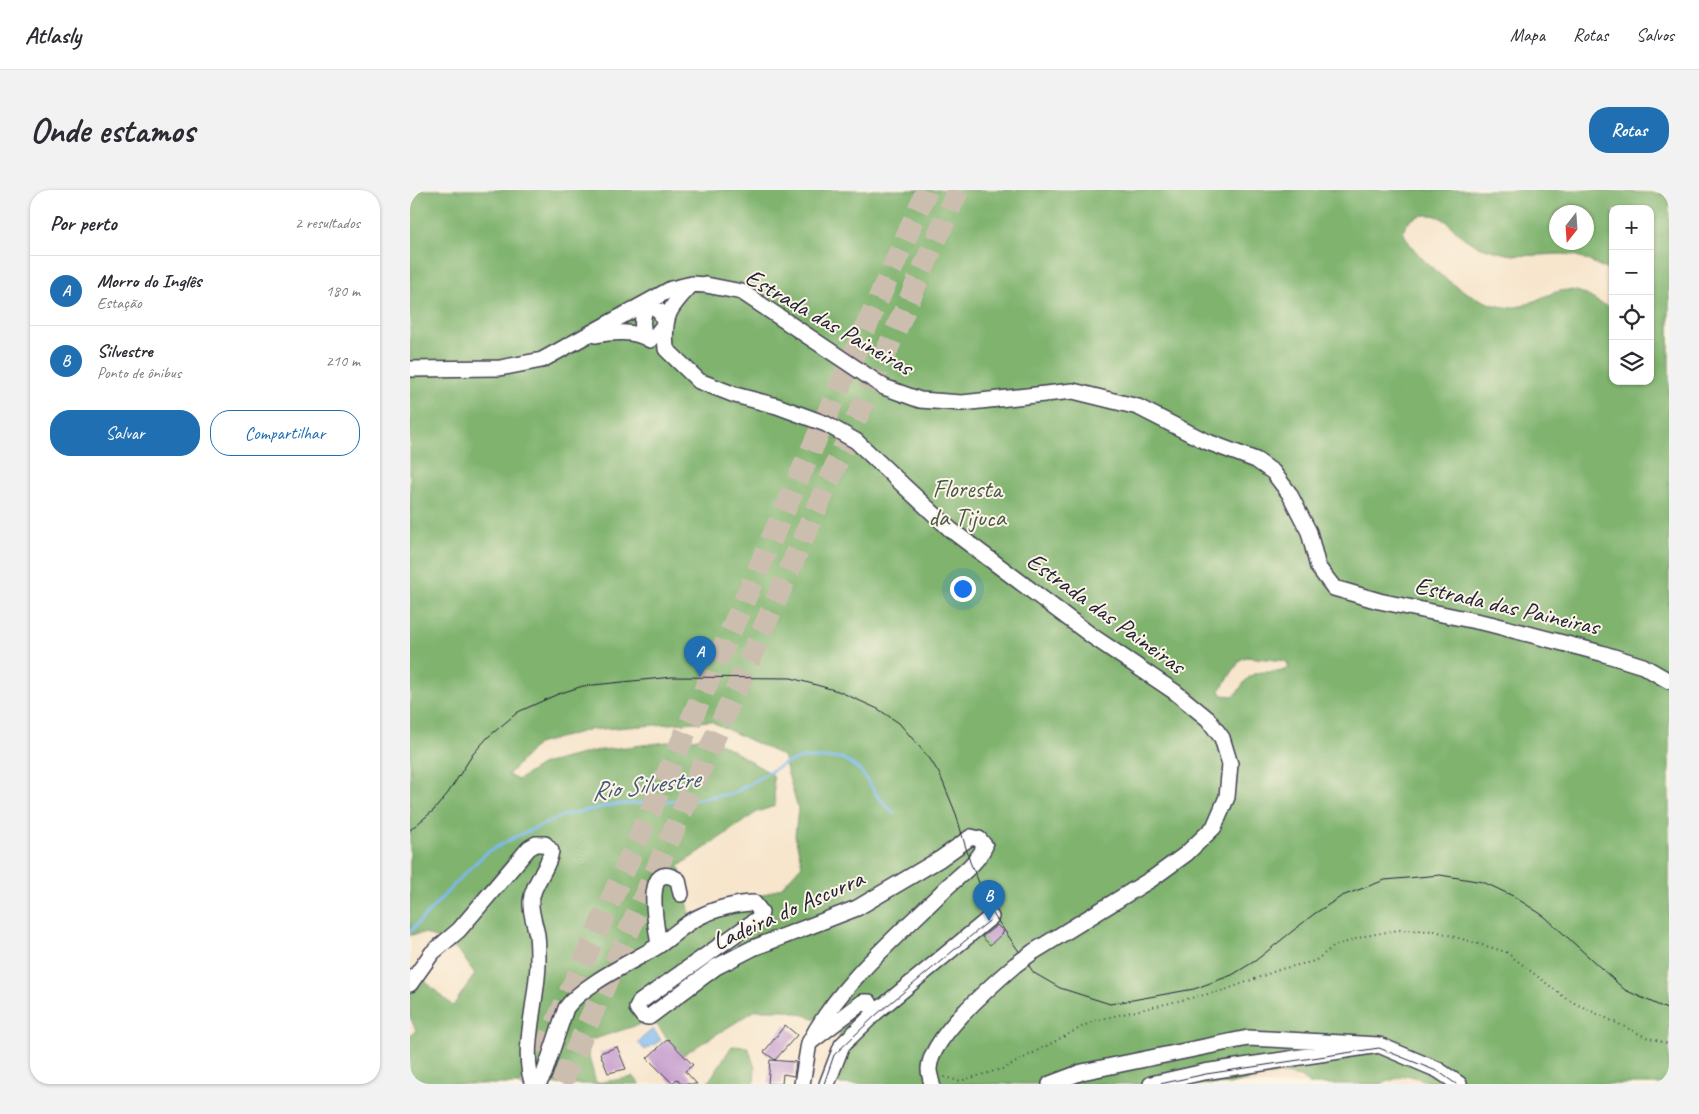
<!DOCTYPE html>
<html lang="pt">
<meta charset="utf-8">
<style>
body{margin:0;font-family:Caveat,sans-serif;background:#f2f2f3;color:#2b2b33}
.controls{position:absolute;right:15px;top:15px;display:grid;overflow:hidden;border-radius:10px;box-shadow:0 1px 4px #0004}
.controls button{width:45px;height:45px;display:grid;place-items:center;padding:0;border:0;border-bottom:1px solid #e1e1e2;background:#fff;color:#2b2b33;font:25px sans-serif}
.compass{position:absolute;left:1139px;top:15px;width:45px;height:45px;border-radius:50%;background:#fff;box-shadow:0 1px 4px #0004;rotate:197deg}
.you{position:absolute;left:552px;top:398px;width:18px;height:18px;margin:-12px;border:4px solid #fff;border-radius:50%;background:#1a73e8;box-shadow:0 0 0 8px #1a73e833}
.badge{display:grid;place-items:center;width:32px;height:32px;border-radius:50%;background:#1f6fb2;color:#fff;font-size:16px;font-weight:700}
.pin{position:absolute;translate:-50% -41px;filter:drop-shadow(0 1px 2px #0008)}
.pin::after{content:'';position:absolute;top:26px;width:18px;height:15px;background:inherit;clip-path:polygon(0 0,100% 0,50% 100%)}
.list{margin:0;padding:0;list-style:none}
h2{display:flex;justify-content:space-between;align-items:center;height:65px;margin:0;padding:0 20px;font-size:21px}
h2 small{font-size:16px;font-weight:400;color:#7c7c81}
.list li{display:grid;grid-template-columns:32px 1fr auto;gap:15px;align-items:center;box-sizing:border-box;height:70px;padding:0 20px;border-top:1px solid #e1e1e2}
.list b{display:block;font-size:19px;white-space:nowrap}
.list p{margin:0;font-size:16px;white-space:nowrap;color:#7c7c81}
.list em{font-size:16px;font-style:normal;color:#7c7c81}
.actions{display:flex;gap:10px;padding:15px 20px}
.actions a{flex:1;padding:11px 0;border:1px solid #1f6fb2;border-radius:20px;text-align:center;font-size:18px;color:#1f6fb2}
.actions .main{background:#1f6fb2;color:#fff}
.icon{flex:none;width:28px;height:28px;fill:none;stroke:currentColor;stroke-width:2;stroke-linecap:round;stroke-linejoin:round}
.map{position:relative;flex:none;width:1259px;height:894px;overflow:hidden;border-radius:20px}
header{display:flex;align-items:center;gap:30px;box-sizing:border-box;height:70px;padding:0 25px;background:#fff;border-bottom:1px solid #e1e1e2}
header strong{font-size:24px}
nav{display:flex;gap:28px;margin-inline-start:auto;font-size:18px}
.intro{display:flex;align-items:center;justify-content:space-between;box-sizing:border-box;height:120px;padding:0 30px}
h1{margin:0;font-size:35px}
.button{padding:12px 22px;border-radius:20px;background:#1f6fb2;color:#fff;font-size:18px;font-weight:700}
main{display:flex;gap:30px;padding:0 30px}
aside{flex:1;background:#fff;border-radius:20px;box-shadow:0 1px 4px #0004}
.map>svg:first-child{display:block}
.forest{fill:#7fb36e;stroke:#506a54;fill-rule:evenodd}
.water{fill:#7dbaf0;stroke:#506e96}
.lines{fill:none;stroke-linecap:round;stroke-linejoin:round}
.stream{stroke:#7dbaf0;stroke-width:3}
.building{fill:#be92cb}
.highway-tunnel{stroke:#ccbeaf;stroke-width:22;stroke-dasharray:22 11;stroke-linecap:butt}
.minor-casing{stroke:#423f51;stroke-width:18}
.path{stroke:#423f51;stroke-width:2;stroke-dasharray:1 4;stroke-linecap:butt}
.minor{stroke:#fff;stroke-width:15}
.tram{stroke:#22223b;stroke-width:1}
.minor-bridge-casing{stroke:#423f51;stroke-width:18;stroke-linecap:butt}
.minor-bridge{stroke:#fff;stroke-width:15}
.labels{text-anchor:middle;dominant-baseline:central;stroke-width:4;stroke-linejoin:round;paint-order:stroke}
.street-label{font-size:25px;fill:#22223b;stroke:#fcf5e5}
.park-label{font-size:25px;fill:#485750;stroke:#fcf5e5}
.water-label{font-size:26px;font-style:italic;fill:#42577a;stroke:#fcf5e5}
</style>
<header>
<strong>Atlasly</strong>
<nav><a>Mapa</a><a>Rotas</a><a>Salvos</a></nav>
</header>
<div class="intro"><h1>Onde estamos</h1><a class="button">Rotas</a></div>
<main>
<aside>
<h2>Por perto<small>2 resultados</small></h2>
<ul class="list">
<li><span class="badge">A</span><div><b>Morro do Inglês</b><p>Estação</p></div><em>180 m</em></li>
<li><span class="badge">B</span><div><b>Silvestre</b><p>Ponto de ônibus</p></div><em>210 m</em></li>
</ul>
<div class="actions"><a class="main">Salvar</a><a>Compartilhar</a></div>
</aside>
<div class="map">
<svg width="1259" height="894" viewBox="0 0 1259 894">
<rect width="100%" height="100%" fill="#fcf5e5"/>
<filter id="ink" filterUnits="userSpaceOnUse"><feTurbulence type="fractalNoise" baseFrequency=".02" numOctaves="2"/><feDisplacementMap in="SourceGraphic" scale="10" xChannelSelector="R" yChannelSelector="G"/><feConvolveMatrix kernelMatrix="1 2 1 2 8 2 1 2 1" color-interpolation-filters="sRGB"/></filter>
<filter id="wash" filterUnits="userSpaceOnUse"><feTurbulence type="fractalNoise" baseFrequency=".0096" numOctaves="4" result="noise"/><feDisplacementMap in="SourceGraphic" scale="20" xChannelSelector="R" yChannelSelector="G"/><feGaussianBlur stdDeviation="1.12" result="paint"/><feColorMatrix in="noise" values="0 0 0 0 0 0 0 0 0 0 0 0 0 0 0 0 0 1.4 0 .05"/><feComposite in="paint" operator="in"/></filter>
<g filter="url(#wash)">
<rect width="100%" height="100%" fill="#f7e5cc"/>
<path class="forest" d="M0,0H1178L1259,4V894H1067L1064,892L1062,894H1026L997,885L970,894H900L890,887L869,883L821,894H416L427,862L431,836L377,820H346L271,866L243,830L175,852L186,893L224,887L230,894H0V846L6,840L0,827V778L43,816L65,784L49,761L15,743L0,745ZM1203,19H1240V191H1203V117C1188,117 1177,99 1157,100C1139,101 1124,114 1106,117C1073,123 1003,71 993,41C998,31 1003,26 1016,25C1037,24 1042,40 1057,50C1064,55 1077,59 1085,61C1109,69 1129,64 1153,64C1173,64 1186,76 1203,82ZM1146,22H1176V52H1146ZM836,467L876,471L879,477C869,486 856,479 844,484C834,489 831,499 824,506L812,505L810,500L831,469ZM300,531L373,566L388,619L385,646L392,675L372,697L331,714L280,724L269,676L347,622L365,616L363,585L312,554L289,548L184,561L133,574L108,590L98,585L127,554L178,540Z
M322,856L338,857L345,878L344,894H297Z"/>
<path class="water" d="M243,839L251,850L235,860L228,852Z"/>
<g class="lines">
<path class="stream" d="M0,742L54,684L76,663L105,647L155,625L202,615L288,609L324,603L373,574L392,568H432L450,580L469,608L484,623"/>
</g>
<g id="blocks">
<path class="building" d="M587,735L594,742L580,755L572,747Z
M375,835L387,845L365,870L354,862Z
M258,849L283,875L275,881L287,894H271L267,889L262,893L237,868Z
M207,857L216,879L198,883L190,863Z
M360,870L386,872L384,886L373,884L372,894H358Z"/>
</g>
</g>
<g filter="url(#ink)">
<use href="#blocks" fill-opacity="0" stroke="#423f51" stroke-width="1"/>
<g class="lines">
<path class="highway-tunnel" d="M119,894L517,0
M151,894L548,0"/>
<g class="minor-casing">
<path id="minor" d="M282,94C259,118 253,125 256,159L289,191L325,205L367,216L416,234L446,251L541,340L682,446L765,502L798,529L812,548L820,574L817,607L804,637L776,664L743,688L623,762
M236,114C248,118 253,122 254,135L245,146L236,147C230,136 233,126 236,114Z
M185,145C203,142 224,140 240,150
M0,179L90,178L132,170L261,99L282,94L296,95L332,102L474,197L510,210L552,213L663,201L728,217L795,251L846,270L863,282L879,303L899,342L908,377L924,398L969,411L1080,434L1191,463L1233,476L1259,491
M249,755C247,740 231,667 268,690L271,704
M0,794L22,763L49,740L119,658L126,654H135L141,661C139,679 123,692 121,711C120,722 125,734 127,745C128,754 128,763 128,772C128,808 110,863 123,894
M128,894L134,884L156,818C173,794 222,772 248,756C262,747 274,734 289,727C304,719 328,713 344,713L351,722L350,727L230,812L227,818L233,826L239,827L306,777L343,758L447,718L530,669L561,647L569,649L575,656C566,675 548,686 533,701C487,747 429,794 399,853
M392,894L399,853L453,812H459L465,823
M417,894L432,855L465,823L581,727
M522,894C521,889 519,884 519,879C520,848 583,794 605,775
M640,894L672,882L838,848L969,855
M741,894L794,882L969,855L1028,880L1049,894"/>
</g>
<path class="path" d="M534,887L550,891L595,878L683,831L815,800L871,779L905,771L924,756L955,746L988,740L1025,741L1096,762L1158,810L1236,847L1259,854"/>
<use href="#minor" class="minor"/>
<path class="tram" d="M0,640L24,620L38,603L63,564L78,547L108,522L148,504L173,496L262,487L381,488L428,501L468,519L489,533L520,569L530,585L546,624L560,672L583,724L624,783L650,798L700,814L784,799L822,785L845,771L904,724L932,706L975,690L1030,685L1073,692L1103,706L1134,726L1215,800L1259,820
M414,894L424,865L466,825L579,731
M750,894L796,884L969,858L1029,882L1046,894"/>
<g class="minor-bridge-casing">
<path id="minor-bridge" d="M605,775L623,762"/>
</g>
<use href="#minor-bridge" class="minor-bridge"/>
</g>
</g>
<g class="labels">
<g class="street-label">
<text transform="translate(419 132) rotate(30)">Estrada das Paineiras</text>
<text transform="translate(1097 416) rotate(13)">Estrada das Paineiras</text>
<text transform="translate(696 423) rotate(36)">Estrada das Paineiras</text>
<text transform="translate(378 720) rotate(-24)">Ladeira do Ascurra</text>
</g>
<g class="park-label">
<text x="557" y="299">Floresta<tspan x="557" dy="29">da Tijuca</tspan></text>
</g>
<g class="water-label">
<text transform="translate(235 595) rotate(-7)">Rio Silvestre</text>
</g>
</g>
</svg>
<div class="controls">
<button>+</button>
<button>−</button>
<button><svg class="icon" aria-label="locate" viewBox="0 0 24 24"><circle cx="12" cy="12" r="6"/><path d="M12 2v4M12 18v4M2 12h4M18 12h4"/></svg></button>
<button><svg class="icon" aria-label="layers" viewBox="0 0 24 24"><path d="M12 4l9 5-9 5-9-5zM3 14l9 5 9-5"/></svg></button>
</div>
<svg class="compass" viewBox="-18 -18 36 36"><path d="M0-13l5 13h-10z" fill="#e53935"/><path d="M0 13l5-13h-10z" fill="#7c7c81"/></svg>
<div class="you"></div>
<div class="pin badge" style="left:290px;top:487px">A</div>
<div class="pin badge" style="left:579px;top:731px">B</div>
</div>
</main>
